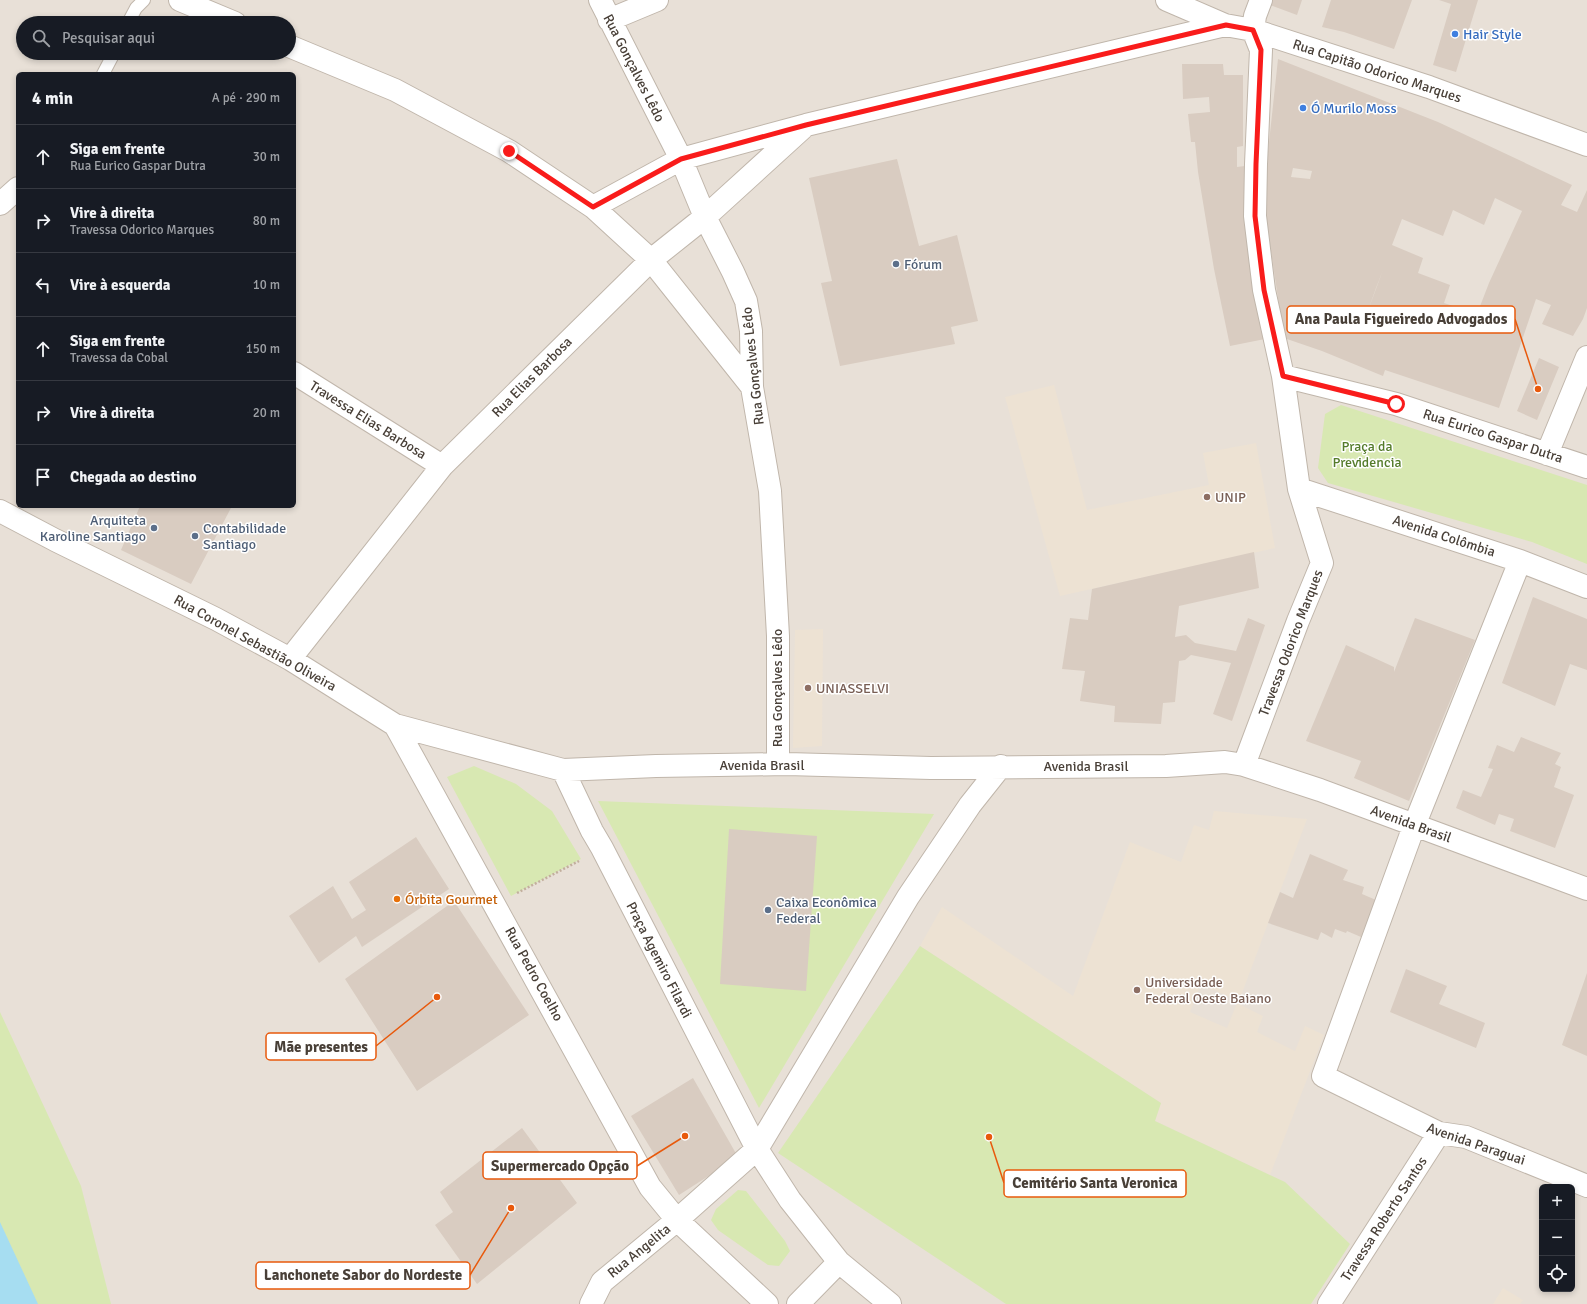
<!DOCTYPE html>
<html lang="pt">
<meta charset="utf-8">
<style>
body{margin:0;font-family:Signika,sans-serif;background:#20242c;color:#f1f3f6}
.controls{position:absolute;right:12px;bottom:12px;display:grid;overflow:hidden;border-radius:6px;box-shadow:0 2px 6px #0003}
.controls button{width:36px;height:36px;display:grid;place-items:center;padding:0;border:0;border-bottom:1px solid #363941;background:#171b24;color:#f1f3f6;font:20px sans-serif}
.stop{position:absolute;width:12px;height:12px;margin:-9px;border:3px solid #f91c1b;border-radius:50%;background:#fff}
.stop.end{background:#f91c1b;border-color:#fff;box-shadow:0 1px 4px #0008}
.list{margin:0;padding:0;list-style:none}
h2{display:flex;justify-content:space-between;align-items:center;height:52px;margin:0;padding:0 16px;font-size:17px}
h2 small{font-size:13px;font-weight:400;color:#9ea1a6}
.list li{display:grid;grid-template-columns:26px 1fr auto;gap:12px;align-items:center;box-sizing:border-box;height:64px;padding:0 16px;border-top:1px solid #363941}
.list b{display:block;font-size:15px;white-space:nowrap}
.list p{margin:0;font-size:13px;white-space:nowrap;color:#9ea1a6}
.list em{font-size:13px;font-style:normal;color:#9ea1a6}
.icon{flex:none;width:22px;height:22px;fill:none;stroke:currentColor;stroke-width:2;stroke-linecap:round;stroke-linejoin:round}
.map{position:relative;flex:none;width:1587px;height:1304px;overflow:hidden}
.search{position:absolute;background:#171b24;box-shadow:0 2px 6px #0003;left:16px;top:16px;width:280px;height:44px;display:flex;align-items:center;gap:10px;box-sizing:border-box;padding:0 14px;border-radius:22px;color:#9ea1a6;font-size:15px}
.panel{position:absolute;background:#171b24;box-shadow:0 2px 6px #0003;left:16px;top:72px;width:280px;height:436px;border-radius:6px}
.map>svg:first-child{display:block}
.residential{fill:#e8e0d7;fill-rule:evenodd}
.education{fill:#ede2d3}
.green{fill:#d8e8b2}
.water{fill:#a6ddf1}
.building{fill:#d9ccc1;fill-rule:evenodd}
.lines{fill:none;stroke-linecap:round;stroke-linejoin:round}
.service-casing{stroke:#c0b6ab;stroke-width:14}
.minor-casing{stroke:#c0b6ab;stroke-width:24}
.path{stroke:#c2af9d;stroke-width:2.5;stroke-dasharray:2 2;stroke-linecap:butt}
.service{stroke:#fff;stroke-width:12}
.minor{stroke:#fff;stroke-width:22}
.route{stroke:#f91c1b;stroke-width:5}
.shop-dot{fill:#3f7fe0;stroke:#fff;stroke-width:1.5}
.service-dot{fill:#5c6f8a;stroke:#fff;stroke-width:1.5}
.education-dot{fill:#8d6e63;stroke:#fff;stroke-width:1.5}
.food-dot{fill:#e8710a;stroke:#fff;stroke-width:1.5}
.labels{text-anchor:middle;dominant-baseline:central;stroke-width:3;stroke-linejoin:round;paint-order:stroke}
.shop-label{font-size:14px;fill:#366cbe;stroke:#fff;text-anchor:start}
.street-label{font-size:14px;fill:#483f37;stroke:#fff}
.service-label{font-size:14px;fill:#4e5e75;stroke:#fff;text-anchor:start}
.park-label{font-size:14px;fill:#547b2a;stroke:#fff}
.education-label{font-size:14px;fill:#785e54;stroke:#fff;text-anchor:start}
.food-label{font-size:14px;fill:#c56008;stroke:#fff;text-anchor:start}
.leader{fill:none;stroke:#e8590c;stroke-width:1.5}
.callout-dot{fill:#e8590c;stroke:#fff;stroke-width:1.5}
.callout{fill:#fff;stroke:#e8590c;stroke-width:1.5}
.callout-label{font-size:15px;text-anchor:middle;font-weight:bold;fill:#483f37}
</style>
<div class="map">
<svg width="1587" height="1304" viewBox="0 0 1587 1304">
<rect width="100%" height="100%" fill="#f4efe9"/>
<path class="residential" d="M0,0H1587V1304H38L0,1222ZM23,23H289V53H23ZM18,74H294V506H18ZM1542,1187H1572V1289H1542Z"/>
<path class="education" d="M1054,385L1087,510L1209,485L1203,453L1256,443L1275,548L1060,596L1005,397Z
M823,629L822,746L793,748L795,630Z
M1214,811L1307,819L1239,1001L1201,984L1190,1012L1227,1028L1237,1003L1263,1016L1257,1032L1295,1051L1305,1026L1324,1035L1270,1175L1155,1121L1161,1103L920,946L942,907L1073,996L1130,842L1181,862L1194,825L1209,830Z
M1503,1288L1523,1300L1520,1304H1493Z"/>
<path class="green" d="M1341,405L1587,485V564L1532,542L1328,483L1318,468L1325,414Z
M474,766L516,784L552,811L581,859L511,896L447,777Z
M598,801L934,814L759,1108Z
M920,946L1161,1103L1155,1121L1285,1182L1350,1244L1311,1304H1006L778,1153Z
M0,1012L81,1186L111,1304H16L0,1274Z
M738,1190L746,1191L785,1241L790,1251L779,1266L768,1265L718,1230L711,1220L716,1209Z"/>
<path class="water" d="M0,1222L38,1304H0Z"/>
<path class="building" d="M1269,0H1302L1297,15L1267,4Z
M1331,0H1412L1394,49L1344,32L1322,27Z
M1439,0H1478L1456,72L1433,65L1451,4Z
M1278,59L1438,122L1572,185L1561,205L1577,212L1587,190V308L1583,319L1573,336L1542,324L1551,305L1536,299L1499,408L1385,370L1383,376L1322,351L1284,338L1263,198ZM1293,168L1312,171L1310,179L1291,177ZM1495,198L1522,211L1489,283L1477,314L1444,303L1450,285L1418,273L1423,258L1392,245L1402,219L1443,236L1453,210L1484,225ZM1383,270L1366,316L1376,288Z
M1182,64H1223L1224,75H1243V146L1237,147V167L1245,166L1251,264L1265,339L1230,346L1214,269L1198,172L1195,142H1191L1188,114L1210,112L1209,97L1183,99Z
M897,159L919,246L957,235L978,321L951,327L955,344L840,366L821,283L832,281L809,178Z
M1539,358L1559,367L1537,420L1517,411Z
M140,506H232L191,584L121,550Z
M1254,552L1259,588L1179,606L1175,637L1186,635L1195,643L1236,651L1248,618L1265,625L1232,721L1213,714L1231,663L1191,655L1185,660L1179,661L1175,702L1163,703L1161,724L1114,722L1115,706L1080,701L1085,671L1062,669L1070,618L1088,620L1092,589Z
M1533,597L1587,619V670L1570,664L1555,706L1502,683Z
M1415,618L1475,640L1409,801L1354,778L1361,761L1306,741L1346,645L1394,667V672Z
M1521,737L1561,753L1555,764L1561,767L1554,787L1574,795L1555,848L1510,831L1514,819L1499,814L1495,825L1456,808L1463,790L1481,797L1493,769L1488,768L1497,745L1514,752Z
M729,829L817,836L806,991L720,984Z
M416,837L449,889L362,947L356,936L319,963L289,916L333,886L352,919L366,910L349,882Z
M1310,854L1348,870L1343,880L1364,887L1362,894L1376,900L1361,937L1347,931L1346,933L1335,929L1332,938L1321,932L1318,940L1268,923L1280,892L1293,898Z
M454,901L529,1015L417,1091L345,979Z
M1406,969L1447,986L1439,1004L1485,1023L1476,1048L1390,1012Z
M1587,973V1056L1562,1045Z
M693,1078L738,1157L679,1195L631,1116Z
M522,1128L577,1203L477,1284L435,1225L453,1212L440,1192Z"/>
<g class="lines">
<g class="service-casing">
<path id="service" d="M128,23L136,8L144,0
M103,74L114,53"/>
</g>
<g class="minor-casing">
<path id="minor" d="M180,0L235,23
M600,0L681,159L705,217L733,272L746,301L751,331L752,387L770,491L778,636V764
M1167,0L1225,25L1253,30L1429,87L1587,145
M609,20L657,0
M289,46L395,90L509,151L593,207L651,260L752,387
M0,204L18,188
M593,207L681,159L806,125L1225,25
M294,373L442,466
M1283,376L1396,404L1587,467
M1547,454L1587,357
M1299,489L1520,561L1587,587
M0,511L55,540L216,619L290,659L395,725L563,770L656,766L787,764L931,768L1166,766L1225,762L1244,765L1320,790L1587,889
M1520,561L1414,826L1323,1076L1439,1133L1466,1137L1587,1186
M290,659L442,466L651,260L705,217L806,125
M395,725L650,1187L677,1220L767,1304
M1244,765L1298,621L1322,563L1299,489L1283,376L1264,290L1255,216L1256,164L1261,50L1253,30L1255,16L1261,0
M563,770L592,831L602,848L757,1149L790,1200L839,1262L890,1304
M591,1304L602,1282L677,1220L757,1149L908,897L970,805L1001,766
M798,1304L839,1262
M1329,1304L1439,1133"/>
</g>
<path class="path" d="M517,893L579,861"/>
<use href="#service" class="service"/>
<use href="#minor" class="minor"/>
</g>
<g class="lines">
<path class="route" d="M509,151L593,207L681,159L806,125L1226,25L1253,30L1261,50L1256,164L1255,216L1264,290L1283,376L1396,404"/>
</g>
<g class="shop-dot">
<circle cx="1455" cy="34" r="4"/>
<circle cx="1303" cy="108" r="4"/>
</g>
<g class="service-dot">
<circle cx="896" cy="264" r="4"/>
<circle cx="154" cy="528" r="4"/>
<circle cx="195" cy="536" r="4"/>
<circle cx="768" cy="910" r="4"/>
</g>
<g class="education-dot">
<circle cx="1207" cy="497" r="4"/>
<circle cx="808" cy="688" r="4"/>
<circle cx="1137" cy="990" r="4"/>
</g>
<circle class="food-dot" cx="397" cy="899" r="4"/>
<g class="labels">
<g class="shop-label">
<text x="1463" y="34">Hair Style</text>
<text x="1311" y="108">Ó Murilo Moss</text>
</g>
<g class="street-label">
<text transform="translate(634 68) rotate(63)">Rua Gonçalves Lêdo</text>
<text transform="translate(1377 71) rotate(18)">Rua Capitão Odorico Marques</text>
<text transform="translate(753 366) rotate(-96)">Rua Gonçalves Lêdo</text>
<text transform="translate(532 377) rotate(-45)">Rua Elias Barbosa</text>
<text transform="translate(368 420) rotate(32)">Travessa Elias Barbosa</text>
<text transform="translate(1493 436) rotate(18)">Rua Eurico Gaspar Dutra</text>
<text transform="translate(1444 536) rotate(18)">Avenida Colômbia</text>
<text transform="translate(255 643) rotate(29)">Rua Coronel Sebastião Oliveira</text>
<text transform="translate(1291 643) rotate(-69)">Travessa Odorico Marques</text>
<text transform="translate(777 688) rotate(-90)">Rua Gonçalves Lêdo</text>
<text x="762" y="765">Avenida Brasil</text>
<text x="1086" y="766">Avenida Brasil</text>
<text transform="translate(1411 824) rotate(20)">Avenida Brasil</text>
<text transform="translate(659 960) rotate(63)">Praça Agemiro Filardi</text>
<text transform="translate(534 974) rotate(61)">Rua Pedro Coelho</text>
<text transform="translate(1476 1144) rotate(19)">Avenida Paraguai</text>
<text transform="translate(1384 1219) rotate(-57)">Travessa Roberto Santos</text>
<text transform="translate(639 1251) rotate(-39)">Rua Angelita</text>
</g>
<g class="service-label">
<text x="904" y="264">Fórum</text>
<text x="146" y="520" text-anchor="end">Arquiteta<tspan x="146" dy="16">Karoline Santiago</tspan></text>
<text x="203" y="528">Contabilidade<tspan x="203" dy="16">Santiago</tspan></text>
<text x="776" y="902">Caixa Econômica<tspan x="776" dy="16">Federal</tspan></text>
</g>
<g class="park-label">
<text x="1367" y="446">Praça da<tspan x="1367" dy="16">Previdencia</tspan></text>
</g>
<g class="education-label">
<text x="1215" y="497">UNIP</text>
<text x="816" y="688">UNIASSELVI</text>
<text x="1145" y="982">Universidade<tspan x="1145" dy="16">Federal Oeste Baiano</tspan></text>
</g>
<g class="food-label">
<text x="405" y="899">Órbita Gourmet</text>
</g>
</g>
<path class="leader" d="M1538 389L1515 319M437 997L376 1046M685 1136L637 1166M989 1137L1004 1183M511 1208L470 1275"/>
<g class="callout-dot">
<circle cx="1538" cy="389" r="4"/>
<circle cx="437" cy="997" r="4"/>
<circle cx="685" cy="1136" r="4"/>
<circle cx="989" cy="1137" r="4"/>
<circle cx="511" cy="1208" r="4"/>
</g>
<g class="callout">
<rect x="1287" y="306" width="228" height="27" rx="4"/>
<rect x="266" y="1033" width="110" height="27" rx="4"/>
<rect x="483" y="1152" width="154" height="27" rx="4"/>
<rect x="1004" y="1170" width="182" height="27" rx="4"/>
<rect x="256" y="1262" width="214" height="27" rx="4"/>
</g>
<g class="callout-label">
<text x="1401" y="324">Ana Paula Figueiredo Advogados</text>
<text x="321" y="1052">Mãe presentes</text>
<text x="560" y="1171">Supermercado Opção</text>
<text x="1095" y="1188">Cemitério Santa Veronica</text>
<text x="363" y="1280">Lanchonete Sabor do Nordeste</text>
</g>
</svg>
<div class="controls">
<button>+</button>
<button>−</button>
<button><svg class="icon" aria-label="locate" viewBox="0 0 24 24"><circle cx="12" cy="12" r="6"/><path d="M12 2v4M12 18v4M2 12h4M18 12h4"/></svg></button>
</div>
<div class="stop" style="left:1396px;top:404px"></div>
<div class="stop end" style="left:509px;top:151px"></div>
<div class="search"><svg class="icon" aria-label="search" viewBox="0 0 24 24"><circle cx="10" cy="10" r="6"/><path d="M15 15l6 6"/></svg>Pesquisar aqui</div>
<section class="panel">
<h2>4 min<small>A pé · 290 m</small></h2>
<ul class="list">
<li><svg class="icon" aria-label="ahead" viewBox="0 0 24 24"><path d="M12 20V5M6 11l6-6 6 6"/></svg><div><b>Siga em frente</b><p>Rua Eurico Gaspar Dutra</p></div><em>30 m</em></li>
<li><svg class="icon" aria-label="right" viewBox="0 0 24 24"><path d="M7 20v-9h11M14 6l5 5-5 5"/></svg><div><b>Vire à direita</b><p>Travessa Odorico Marques</p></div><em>80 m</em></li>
<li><svg class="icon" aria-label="left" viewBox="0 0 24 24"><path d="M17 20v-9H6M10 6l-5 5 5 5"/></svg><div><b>Vire à esquerda</b></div><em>10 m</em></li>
<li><svg class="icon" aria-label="ahead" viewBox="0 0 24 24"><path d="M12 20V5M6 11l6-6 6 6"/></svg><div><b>Siga em frente</b><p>Travessa da Cobal</p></div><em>150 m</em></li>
<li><svg class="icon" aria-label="right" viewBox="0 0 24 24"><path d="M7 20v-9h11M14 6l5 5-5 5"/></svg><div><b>Vire à direita</b></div><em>20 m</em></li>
<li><svg class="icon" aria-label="arrive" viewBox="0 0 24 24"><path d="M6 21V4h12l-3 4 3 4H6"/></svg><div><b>Chegada ao destino</b></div></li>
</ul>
</section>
</div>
